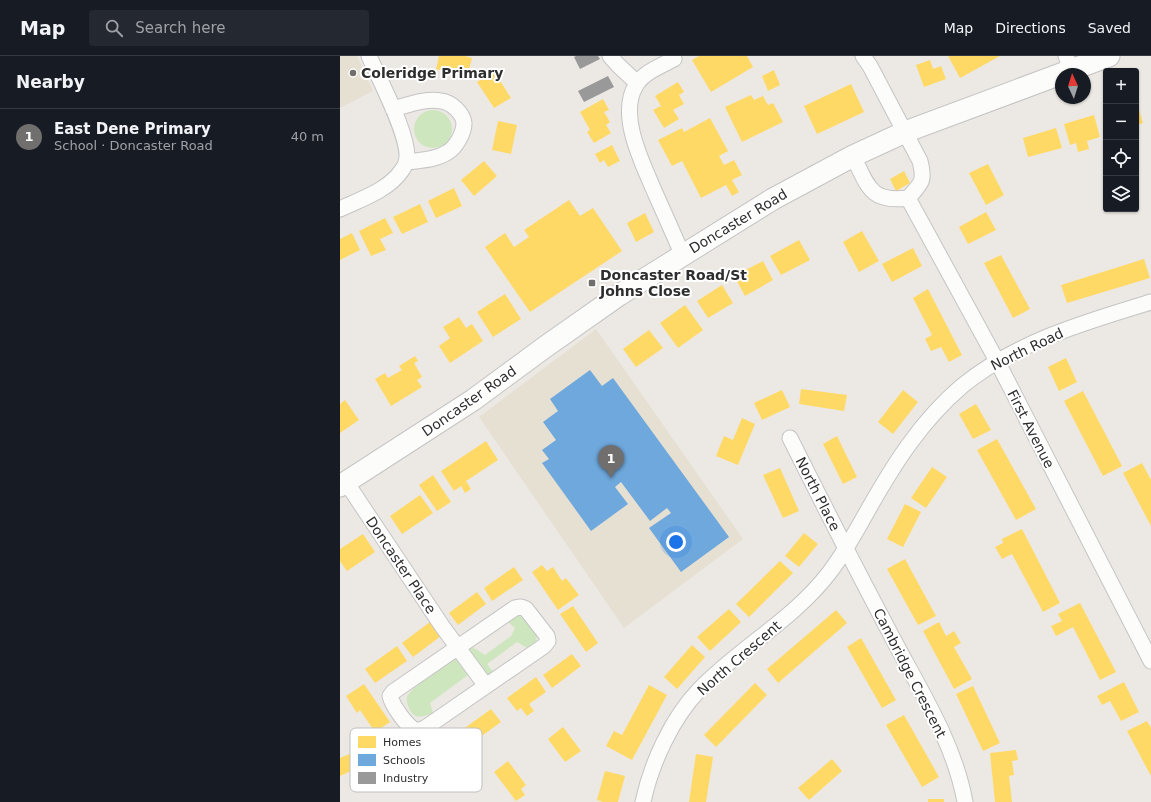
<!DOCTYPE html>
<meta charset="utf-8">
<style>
body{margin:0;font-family:"DejaVu Sans",sans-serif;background:#242831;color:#f1f3f6}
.controls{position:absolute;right:12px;top:12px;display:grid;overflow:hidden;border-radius:4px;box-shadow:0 1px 3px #0004}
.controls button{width:36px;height:36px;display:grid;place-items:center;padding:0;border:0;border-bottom:1px solid #363941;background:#171b24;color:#f1f3f6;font:20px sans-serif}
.compass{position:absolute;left:715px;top:12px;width:36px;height:36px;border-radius:50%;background:#171b24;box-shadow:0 1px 3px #0004;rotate:356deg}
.you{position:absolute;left:336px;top:486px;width:14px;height:14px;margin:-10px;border:3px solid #fff;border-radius:50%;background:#1a73e8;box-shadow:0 0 0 6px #1a73e833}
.badge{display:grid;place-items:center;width:26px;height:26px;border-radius:50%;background:#706f6e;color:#fff;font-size:13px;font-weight:700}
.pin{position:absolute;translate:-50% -33px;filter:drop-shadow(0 1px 2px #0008)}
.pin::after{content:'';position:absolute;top:21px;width:14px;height:12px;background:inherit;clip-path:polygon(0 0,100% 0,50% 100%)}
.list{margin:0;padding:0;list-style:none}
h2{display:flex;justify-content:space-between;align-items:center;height:52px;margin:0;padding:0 16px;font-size:17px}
h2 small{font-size:13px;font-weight:400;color:#9ea1a6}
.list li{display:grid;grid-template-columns:26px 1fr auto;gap:12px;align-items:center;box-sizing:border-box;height:56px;padding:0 16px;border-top:1px solid #363941}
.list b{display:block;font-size:15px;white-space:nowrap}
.list p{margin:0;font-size:13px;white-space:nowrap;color:#9ea1a6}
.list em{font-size:13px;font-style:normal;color:#9ea1a6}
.icon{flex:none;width:22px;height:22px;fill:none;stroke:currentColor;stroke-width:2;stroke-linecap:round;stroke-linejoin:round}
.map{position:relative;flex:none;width:811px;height:746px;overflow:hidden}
header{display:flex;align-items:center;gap:24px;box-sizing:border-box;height:56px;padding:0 20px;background:#171b24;border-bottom:1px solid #363941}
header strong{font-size:19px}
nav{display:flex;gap:22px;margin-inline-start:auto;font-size:14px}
.search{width:280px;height:36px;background:#242831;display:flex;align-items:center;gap:10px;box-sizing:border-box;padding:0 14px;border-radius:4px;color:#9ea1a6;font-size:15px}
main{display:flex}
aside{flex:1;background:#171b24}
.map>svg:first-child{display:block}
</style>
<header>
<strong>Map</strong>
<div class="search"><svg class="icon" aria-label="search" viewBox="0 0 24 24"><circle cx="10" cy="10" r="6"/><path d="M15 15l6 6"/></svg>Search here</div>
<nav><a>Map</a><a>Directions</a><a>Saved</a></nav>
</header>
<main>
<aside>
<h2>Nearby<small></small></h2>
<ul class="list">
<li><span class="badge">1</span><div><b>East Dene Primary</b><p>School · Doncaster Road</p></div><em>40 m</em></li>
</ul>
</aside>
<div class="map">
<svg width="811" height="746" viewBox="0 0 811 746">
<rect width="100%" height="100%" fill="#ece8e4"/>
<!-- education -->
<path fill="#e6e0d3" d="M0,0h17l16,35 -33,17z
M256,273l147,210 -119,89 -145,-211z"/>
<!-- green -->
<path fill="#cee6be" d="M74 73a19 19 0 1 1 38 0a19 19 0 1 1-38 0Z
M175,560c13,-1 16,9 22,19l-1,8 -7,6 -12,-7 -30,22 7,9 -4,2 -6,-2 -16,-21 3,-6 14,9 26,-19 4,-8 -8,-7z
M114,601l14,18 -38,28 3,10c-8,3 -16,7 -22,-1 -3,-4 -5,-11 -4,-15 4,-10 38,-32 47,-40z"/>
<!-- homes -->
<path fill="#ffd966" d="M99,0h26l7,2 -5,19 -31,-8z
M359,0h48l6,11 -42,25 -19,-32z
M608,0h52l-40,22z
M590,4l3,9 8,-3 5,13 -22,8 -8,-22z
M434,14l6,15 -12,6 -6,-15z
M154,15l17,27 -17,10 -17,-26z
M338,26l6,10 -5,3 5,9 -11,6 6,9 -15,9 -11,-18 8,-4 -6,-10z
M511,28l13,28 -47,22 -13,-28z
M411,39l3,5 9,-4 5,9 5,-2 10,19 -41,20 -17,-35z
M263,43l6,11 -5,2 6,10 -4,3 5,8 -17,10 -7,-11 3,-2 -10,-18z
M796,44l7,23 -7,2z
M754,59l6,22 -13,4 2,8 -11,3 -2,-9 -6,2 -6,-21z
M370,62l18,33 -9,5 5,9 10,-5 8,15 -10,5 7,12 -7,4 -6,-11 -25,13 -19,-37 -10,5 -14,-26 24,-12 2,4z
M158,65l19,4 -6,29 -19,-4z
M716,72l6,20 -34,9 -5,-19z
M272,89l8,16 -12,6 -4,-7 -4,3 -5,-9z
M144,105l13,15 -23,20 -13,-16z
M648,108l16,31 -18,10 -17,-32z
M564,115l6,12 -14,8 -6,-12z
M114,132l8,18 -26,12 -8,-17z
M229,144l11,16 13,-8 29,43 -92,61 -45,-65 20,-14 9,14 15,-10 -5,-7z
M80,148l8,18 -26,12 -9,-17z
M646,156l10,18 -28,14 -9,-17z
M305,157l9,19 -18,10 -9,-19z
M45,162l8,15 -13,6 6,11 -15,6 -12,-25z
M522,175l17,30 -20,11 -16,-30z
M12,177l8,17 -20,10v-21z
M459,184l11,20 -29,15 -11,-19z
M573,192l9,18 -30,16 -10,-18z
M661,199l29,54 -17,9 -29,-55z
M804,203l6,19 -83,25 -6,-18z
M423,205l10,19 -28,16 -11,-20z
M382,229l11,18 -25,15 -11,-17z
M588,233l34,66 -13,7 -8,-15 -10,4 -6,-12 7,-4 -19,-37z
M165,238l16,25 -28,18 -16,-25z
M345,249l18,25 -25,18 -18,-25z
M119,261l7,11 6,-4 11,17 -33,22 -11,-17 11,-8 -7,-11z
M309,274l14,18 -27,19 -13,-18z
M75,300l3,5 -4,2 8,14 -5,3 5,7 -31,19 -16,-27 10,-6 3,5 14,-8 -3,-4z
M726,302l11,24 -18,9 -11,-24z
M461,333l46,6 -3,16 -45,-7z
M442,334l8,17 -28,13 -8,-17z
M563,334l15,12 -25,32 -15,-12z
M743,335l39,75 -19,10 -39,-75z
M5,344l14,20 -19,13v-29z
M636,348l15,26 -18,9 -14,-25z
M402,362l13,6 -17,41 -22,-9 8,-20 9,4z
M497,380l20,41 -14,7 -20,-40z
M657,383l39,70 -20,11 -39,-70z
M146,385l12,19 -32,21 5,8 -6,4 -4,-7 -7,5 -13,-20z
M802,407l9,17v46l-28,-53z
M592,411l15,10 -21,31 -15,-10z
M440,412l19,43 -16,7 -20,-43z
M93,419l18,27 -14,9 -18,-26z
M80,439l13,18 -31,21 -12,-18z
M565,448l16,8 -18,35 -16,-8z
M682,473l38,74 -17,9 -31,-58 -10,5 -7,-12 8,-4 -1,-4z
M464,477l14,11 -19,23 -14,-11z
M23,478l12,18 -28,19 -7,-10v-12z
M565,503l31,57 -18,9 -31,-56z
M440,505l13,12 -44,44 -13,-13z
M202,509l5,6 6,-4 9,14 4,-3 13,17 -21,15 -26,-38z
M174,511l9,13 -31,21 -8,-13z
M137,536l9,12 -28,21 -9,-12z
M740,547l36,69 -16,8 -27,-53 -17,9 -5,-10 11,-5 -4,-7z
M233,550l25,37 -12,9 -26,-38z
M389,553l12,13 -31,29 -13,-14z
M496,554l11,13 -69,60 -11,-14z
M90,566l11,14 -28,21 -11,-14z
M599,566l7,14 8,-5 7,12 -7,4 18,32 -18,10 -31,-58z
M521,582l35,62 -14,8 -35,-61z
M352,589l13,12 -28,32 -13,-12z
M57,590l10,15 -32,22 -10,-14z
M232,598l9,12 -29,22 -9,-13z
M196,621l10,15 -17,12 5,7 -7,5 -6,-8 -4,3 -10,-13z
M784,626l15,30 -18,9 -11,-20 -8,4 -5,-9z
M415,627l12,12 -51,52 -12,-12z
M24,628l26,38 -15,10 -15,-22 -3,3 -11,-17z
M309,629l18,10 -35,65 -26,-14 8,-15 8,4z
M633,630l27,57 -17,8 -27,-57z
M151,653l10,13 -29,21 -10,-13z
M564,659l35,62 -17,10 -36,-62z
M807,665l4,7v48l-24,-45z
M223,671l18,24 -16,11 -17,-23z
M676,694l2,10 -6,1 2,14 -5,1 3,26h-17l-5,-49z
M12,697l6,15 -18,8v-18z
M356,698l17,3 -7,45h-17z
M492,703l10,12 -33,29 -11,-12z
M168,705l18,24 -5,4 4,6 -9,6 -22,-29z
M265,715l20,5 -7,26h-15l-6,-2z
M588,743h16v3h-16z"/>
<!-- schools -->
<path fill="#6fa8dc" d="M250,314l12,16 11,-8 116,159 -48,35 -32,-44 22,-15 -4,-5 -17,13 -29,-39 -6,5 13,17 -37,27 -49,-68 7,-4 -7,-9 14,-10 -13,-18 15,-11 -8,-12z"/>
<!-- industry -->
<path fill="#999" d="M236,0h22l2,3 -20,10 -6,-12z
M268,20l6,11 -30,15 -6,-11z"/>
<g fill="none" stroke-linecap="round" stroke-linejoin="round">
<!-- street casing -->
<g stroke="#c5c4c5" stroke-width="17">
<path id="street" d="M270,0l8,9 19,18
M726,0l5,14
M334,3c-13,7 -30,13 -38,26 -19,31 8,81 20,110 9,20 18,40 26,59
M53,53c15,-4 33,-11 48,-8 10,1 22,12 23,22 0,10 -8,24 -16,29 -12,8 -27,8 -41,10
M513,100c15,30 17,47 55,42 14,-15 17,-17 12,-37l-50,-95 -7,-10
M568,142l89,163 154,300
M0,153c21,-10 49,-19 62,-39 1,-2 4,-5 4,-8 7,-20 -28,-85 -37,-106
M450,382c33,66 66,131 100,195 28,54 64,108 75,169
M6,426l96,144 44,60
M181,551l5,2 21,27 1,5 -4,5 -119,82 -9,3c-10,-6 -23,-24 -26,-35l3,-4 122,-84z
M303,746c8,-38 29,-84 56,-112 40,-42 94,-70 130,-117 15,-19 27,-42 39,-63 26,-46 53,-89 94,-124 54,-44 123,-64 189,-84"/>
</g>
<!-- secondary casing -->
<g stroke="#c5c4c5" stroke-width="23">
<path id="secondary" d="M0,430l133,-86 72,-53 74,-52 154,-96 80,-43 52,-24 204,-76"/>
</g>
<!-- street -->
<use href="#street" stroke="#fcfcfb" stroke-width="15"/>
<!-- secondary -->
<use href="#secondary" stroke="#fcfcfb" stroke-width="21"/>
</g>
<!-- markers -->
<g fill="#706f6e" stroke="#fff" stroke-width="1.5">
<circle cx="13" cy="17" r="4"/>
<rect x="248" y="223" width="8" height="8" rx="2"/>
</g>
<g text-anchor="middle" stroke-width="4" stroke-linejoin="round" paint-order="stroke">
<!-- poi labels -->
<g font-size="14" font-weight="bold" fill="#2e2e2e" stroke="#fff" text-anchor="start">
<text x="21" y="22">Coleridge Primary</text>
<text x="260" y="224">Doncaster Road/St<tspan x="260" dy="16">Johns Close</tspan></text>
</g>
<!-- street labels -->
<g font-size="14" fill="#2e2e2e" stroke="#fff">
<text transform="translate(398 165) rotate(-31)" y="5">Doncaster Road</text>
<text transform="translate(687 293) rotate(-26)" y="5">North Road</text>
<text transform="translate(129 345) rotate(-35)" y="5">Doncaster Road</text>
<text transform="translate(691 373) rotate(63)" y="5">First Avenue</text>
<text transform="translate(478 438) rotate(63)" y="5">North Place</text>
<text transform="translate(61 509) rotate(56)" y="5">Doncaster Place</text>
<text transform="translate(399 602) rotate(-41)" y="5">North Crescent</text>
<text transform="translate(570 617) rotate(63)" y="5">Cambridge Crescent</text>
</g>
</g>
<!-- legend -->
<rect x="10" y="672" width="132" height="64" rx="6" fill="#fff" stroke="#c0c0c0" stroke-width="1"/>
<rect x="18" y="680" width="18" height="12" fill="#ffd966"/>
<rect x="18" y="698" width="18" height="12" fill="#6fa8dc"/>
<rect x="18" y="716" width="18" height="12" fill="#999"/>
<g font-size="11" fill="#2e2e2e">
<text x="43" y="690">Homes</text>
<text x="43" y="708">Schools</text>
<text x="43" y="726">Industry</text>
</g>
</svg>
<div class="controls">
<button>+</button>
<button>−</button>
<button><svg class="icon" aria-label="locate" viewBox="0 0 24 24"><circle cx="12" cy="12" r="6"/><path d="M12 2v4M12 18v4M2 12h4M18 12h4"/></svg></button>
<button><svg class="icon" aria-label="layers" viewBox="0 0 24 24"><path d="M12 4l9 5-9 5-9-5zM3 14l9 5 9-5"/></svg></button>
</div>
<svg class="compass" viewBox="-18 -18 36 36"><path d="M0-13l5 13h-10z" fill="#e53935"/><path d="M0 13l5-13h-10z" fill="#9ea1a6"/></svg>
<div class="you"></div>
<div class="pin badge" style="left:271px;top:422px">1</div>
</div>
</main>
